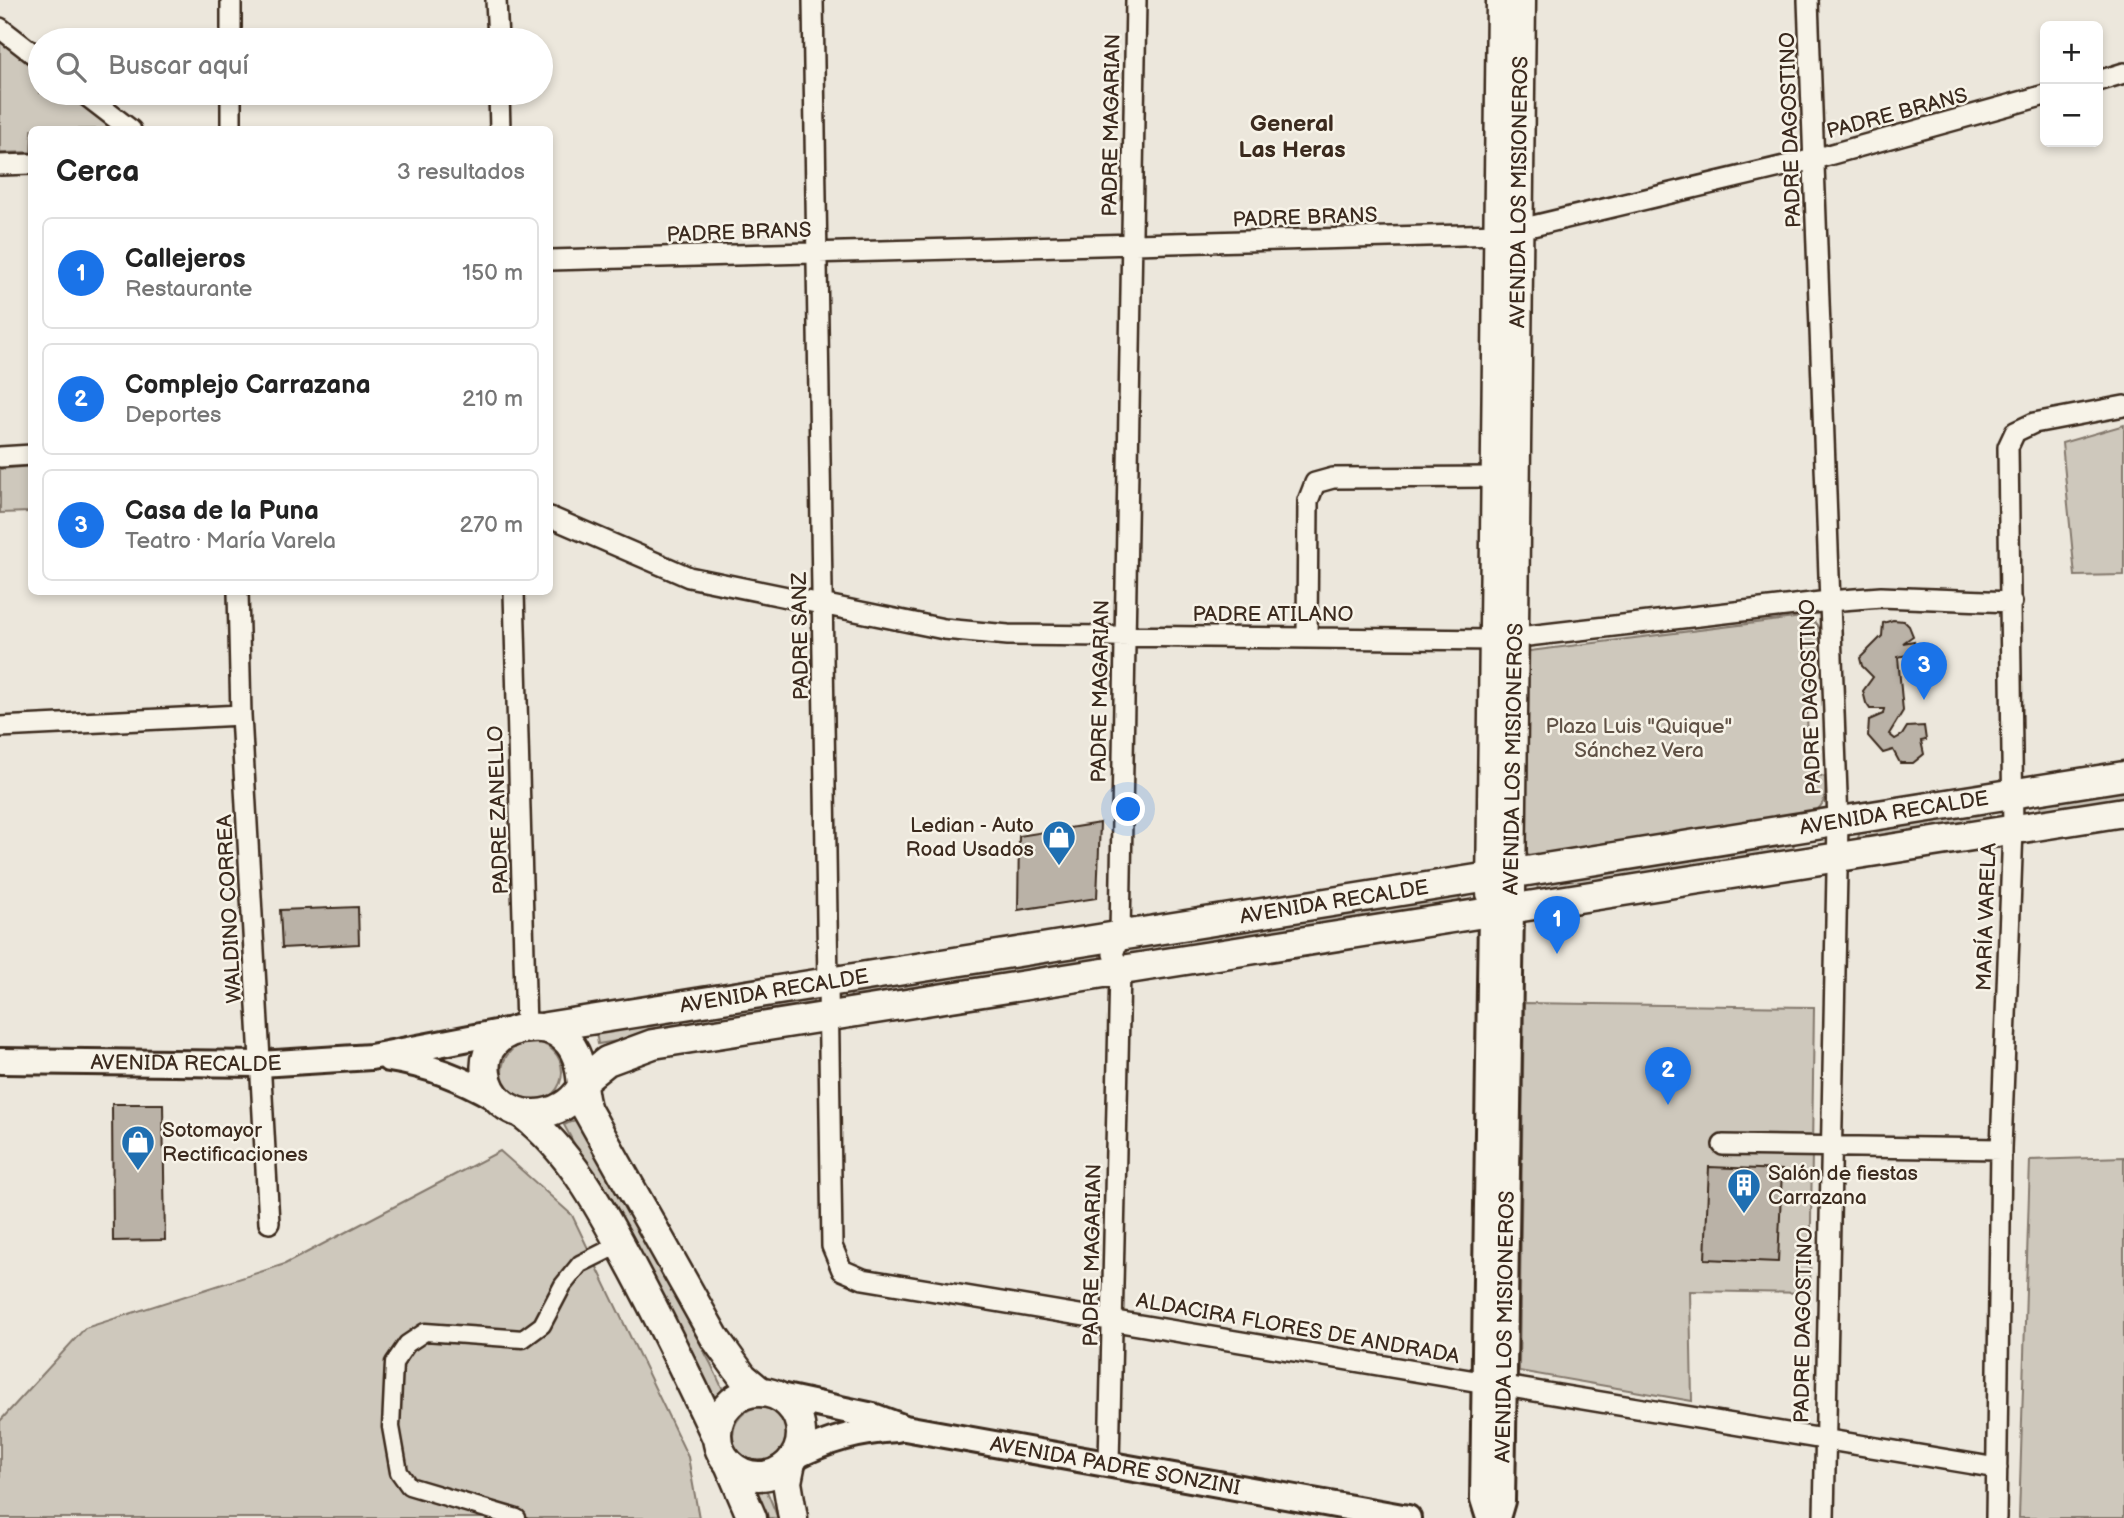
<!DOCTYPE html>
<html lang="es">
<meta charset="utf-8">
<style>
body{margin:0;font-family:"Balsamiq Sans",sans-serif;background:#f6f6f6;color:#222}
.controls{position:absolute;right:21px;top:21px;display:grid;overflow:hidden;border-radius:10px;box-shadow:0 4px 10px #0003}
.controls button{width:63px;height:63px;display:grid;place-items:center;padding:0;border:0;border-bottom:2px solid #e0e0e0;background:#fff;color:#222;font:35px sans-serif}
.you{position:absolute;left:1129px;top:810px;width:24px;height:24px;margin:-18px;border:5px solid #fff;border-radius:50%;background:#1a73e8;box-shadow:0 0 0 10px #1a73e833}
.badge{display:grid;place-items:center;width:46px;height:46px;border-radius:50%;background:#1a73e8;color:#fff;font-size:23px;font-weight:700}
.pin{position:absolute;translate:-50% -58px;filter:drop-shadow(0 2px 4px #0008)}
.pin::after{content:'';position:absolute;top:37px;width:24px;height:21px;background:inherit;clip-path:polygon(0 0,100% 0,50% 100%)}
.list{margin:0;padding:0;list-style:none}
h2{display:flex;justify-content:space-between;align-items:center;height:91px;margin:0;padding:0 28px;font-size:30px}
h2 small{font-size:23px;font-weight:400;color:#767676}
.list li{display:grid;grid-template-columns:46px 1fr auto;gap:21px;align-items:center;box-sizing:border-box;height:112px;margin:0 14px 14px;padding:0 14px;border:2px solid #e0e0e0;border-radius:10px}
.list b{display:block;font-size:26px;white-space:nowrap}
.list p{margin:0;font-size:23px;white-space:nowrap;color:#767676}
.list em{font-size:23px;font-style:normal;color:#767676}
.icon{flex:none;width:38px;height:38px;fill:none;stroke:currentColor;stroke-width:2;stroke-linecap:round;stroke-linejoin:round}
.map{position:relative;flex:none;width:2124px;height:1518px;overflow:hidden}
.search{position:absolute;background:#fff;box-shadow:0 4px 10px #0003;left:28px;top:28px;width:525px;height:77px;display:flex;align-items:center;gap:18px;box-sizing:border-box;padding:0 24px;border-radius:38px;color:#767676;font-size:26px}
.panel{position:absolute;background:#fff;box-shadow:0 4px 10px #0003;left:28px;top:126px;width:525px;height:469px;border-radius:10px}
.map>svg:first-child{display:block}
</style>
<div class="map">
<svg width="2124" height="1518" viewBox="0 0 2124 1518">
<rect width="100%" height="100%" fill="#ece7dc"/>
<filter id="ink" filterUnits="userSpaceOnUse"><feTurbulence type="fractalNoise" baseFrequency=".0143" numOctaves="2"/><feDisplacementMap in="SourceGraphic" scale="14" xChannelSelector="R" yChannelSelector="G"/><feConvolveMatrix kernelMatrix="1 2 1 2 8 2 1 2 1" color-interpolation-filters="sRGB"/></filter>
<g filter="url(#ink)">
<!-- green -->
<path fill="#cec8bc" stroke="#84796d" stroke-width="2" d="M0,41l40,31v21h27l47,36 -82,1 -1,22 -31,1z
M2124,425v150l-49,1 -13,-133z
M31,466v46l-31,1v-44z
M1803,617l10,3 7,9 1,29 -16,-5 4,119 16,5c0,16 3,26 -12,36l-272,44 -12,-2 -8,-10 2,-185 7,-9z
M2124,788v13l-82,13 -3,-13z
M1991,810l-2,12 -132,20 3,-11z
M1794,841l-1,13 -255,39 -1,-13z
M1459,891l1,14 -338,51 4,-9z
M1100,951v12l-248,40 -2,-12z
M814,998l-3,12 -213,34 -2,-12z
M1524,1003l290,4 -4,286 -120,-2 2,110 -173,-30z
M502 1072a30 30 0 1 1 60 0a30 30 0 1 1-60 0Z
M579,1118l132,246 14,30 -12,5 -149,-274z
M500,1151l72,64 116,242 11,61h-699v-97l85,-93 200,-64z
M2124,1157v361h-105l11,-358z
M733 1436a29 29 0 1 1 58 0a29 29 0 1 1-58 0Z
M764,1484l14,34h-12l-12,-32z"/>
<!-- building -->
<path fill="#bab2a7" stroke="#3b2a1e" stroke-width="2" d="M1893,620l11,1 5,5 4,10 -10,7 11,-2 2,12 -18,4 5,54 -14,23 6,5 7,-4 5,-8 17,-1 2,14 -5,1 3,13 -11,9h-13l-7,-13 -10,3 -15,-17 1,-16 14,-6 1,-5h-14l-4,-6 -3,-12 10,-14 -11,-11 -2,-8 22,-22 1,-13z
M1100,823l-3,75 -79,12 1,-74z
M358,907l1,37 -77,4 -2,-38z
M112,1104h51l2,136 -52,1z
M1709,1167l73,3 -4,92 -73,-3z"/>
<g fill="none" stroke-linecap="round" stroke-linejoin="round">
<!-- pedestrian casing -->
<g stroke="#3b2a1e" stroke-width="21">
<path id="pedestrian" d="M517,1518l-108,-32 -10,-14 -8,-45 3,-64 13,-19 18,-12 98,7 19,-14 21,-40 17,-21 40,-20"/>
</g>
<!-- minor casing -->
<g stroke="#3b2a1e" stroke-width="24">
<path id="minor" d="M231,0v40
M496,0l2,40
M813,0l19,1246 10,24 21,9 1134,189
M1808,0l30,822 -14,696
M0,28l40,31
M2098,81l26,-8
M83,93l48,37
M231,93v37
M499,93l1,37
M0,165l32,-1
M550,260l949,-26 315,-75 231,-64
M0,457l32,-2
M550,517l139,60 255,52 64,6 486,5 335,-39 52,-4 131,5
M238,592l3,123 28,508
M514,592l12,436
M1307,637l1,-136 7,-18 18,-5 163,-1
M0,727l241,-12
M1723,1145l278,4
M1109,1464l11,-494 -7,-16 7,-19 16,-935
M1996,1518l5,-369 12,-320 -5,-382 7,-15 19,-9 90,-17"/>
</g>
<!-- tertiary casing -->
<g stroke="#3b2a1e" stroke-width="30">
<g id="tertiary">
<path d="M389,1059c40,6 72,19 107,39"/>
<path id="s1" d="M0,1061l260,3 111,-7 135,-26"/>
<path id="s2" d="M775,1395l98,21 32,12 503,90"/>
<path d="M794,1457c34,-17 65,-26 103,-28"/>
<path d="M1489,1518l-6,-19 8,-587"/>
<path id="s3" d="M1497,1518l5,-17 9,-592"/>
</g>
</g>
<!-- secondary casing -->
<g stroke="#3b2a1e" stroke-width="33">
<g id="secondary">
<path id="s4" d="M1511,892l10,-892"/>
<path d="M1491,893l10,-893"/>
<path id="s5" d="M546,1027l1578,-251"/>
<path d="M582,1081l25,-20 46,-17 1471,-232"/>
<path d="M581,1088c-10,16 -26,25 -45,26 -57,3 -75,-83 -5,-86 16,-1 27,2 38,15 16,20 10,45 18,67l128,228 28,39 18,15"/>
<path d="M521,1113c52,40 82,100 112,156 30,56 57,112 84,169"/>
<circle cx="759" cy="1434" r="42"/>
<path d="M791,1462l-4,20 6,36"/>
<path d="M729,1464l23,54"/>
</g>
</g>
<!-- pedestrian -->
<use href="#pedestrian" stroke="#f7f3e8" stroke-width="16"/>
<!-- minor -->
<use href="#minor" stroke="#f7f3e8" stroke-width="19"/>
<!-- tertiary -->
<use href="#tertiary" stroke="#f7f3e8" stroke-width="24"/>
<!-- secondary -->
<use href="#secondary" stroke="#f7f3e8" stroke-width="28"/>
</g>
</g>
<!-- icons -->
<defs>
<g id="shop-pin" transform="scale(1.75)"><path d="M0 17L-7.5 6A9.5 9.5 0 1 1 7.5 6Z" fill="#1f6fb2" stroke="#f7f3e8"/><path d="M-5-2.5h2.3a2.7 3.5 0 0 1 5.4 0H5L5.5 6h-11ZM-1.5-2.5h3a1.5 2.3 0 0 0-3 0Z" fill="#fff"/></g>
<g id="building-pin" transform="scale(1.75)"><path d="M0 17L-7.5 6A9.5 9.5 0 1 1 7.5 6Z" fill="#1f6fb2" stroke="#f7f3e8"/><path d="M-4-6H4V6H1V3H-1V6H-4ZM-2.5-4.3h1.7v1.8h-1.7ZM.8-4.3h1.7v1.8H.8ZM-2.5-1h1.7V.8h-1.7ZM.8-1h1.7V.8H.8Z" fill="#fff"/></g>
</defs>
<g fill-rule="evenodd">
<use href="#shop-pin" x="1059" y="837"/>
<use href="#shop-pin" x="138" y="1142"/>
<use href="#building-pin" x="1744" y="1185"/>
</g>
<g text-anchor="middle" stroke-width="5" stroke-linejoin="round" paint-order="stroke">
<!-- street labels -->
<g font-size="21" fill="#3b2a1e" stroke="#f7f3e8">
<text transform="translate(1897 113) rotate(-15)" y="7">PADRE BRANS</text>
<text transform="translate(1111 125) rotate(-89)" y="7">PADRE MAGARIAN</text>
<text transform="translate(1790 130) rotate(-92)" y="7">PADRE DAGOSTINO</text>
<text dy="7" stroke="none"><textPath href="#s4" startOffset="700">AVENIDA LOS MISIONEROS</textPath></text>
<text transform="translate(1305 217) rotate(-2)" y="7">PADRE BRANS</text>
<text transform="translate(739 232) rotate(-2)" y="7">PADRE BRANS</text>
<text x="1273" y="621">PADRE ATILANO</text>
<text transform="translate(800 636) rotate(-91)" y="7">PADRE SANZ</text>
<text transform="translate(1100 691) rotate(-89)" y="7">PADRE MAGARIAN</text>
<text transform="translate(1810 697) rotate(-92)" y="7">PADRE DAGOSTINO</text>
<text transform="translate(1513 759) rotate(-89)" y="7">AVENIDA LOS MISIONEROS</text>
<text transform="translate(498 810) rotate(-92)" y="7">PADRE ZANELLO</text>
<text dy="7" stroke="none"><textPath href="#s5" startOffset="1365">AVENIDA RECALDE</textPath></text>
<text dy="7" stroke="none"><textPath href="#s5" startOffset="798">AVENIDA RECALDE</textPath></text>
<text transform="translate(229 909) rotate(-93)" y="7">WALDINO CORREA</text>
<text transform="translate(1986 917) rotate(-88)" y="7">MARÍA VARELA</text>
<text dy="7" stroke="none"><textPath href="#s5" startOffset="231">AVENIDA RECALDE</textPath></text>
<text dy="7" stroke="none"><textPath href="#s1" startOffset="186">AVENIDA RECALDE</textPath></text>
<text transform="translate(1092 1255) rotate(-89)" y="7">PADRE MAGARIAN</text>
<text transform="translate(1803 1325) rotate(-89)" y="7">PADRE DAGOSTINO</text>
<text dy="7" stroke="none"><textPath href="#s3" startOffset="192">AVENIDA LOS MISIONEROS</textPath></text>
<text transform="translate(1298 1328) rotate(10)" y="7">ALDACIRA FLORES DE ANDRADA</text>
<text dy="7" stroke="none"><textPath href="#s2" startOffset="348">AVENIDA PADRE SONZINI</textPath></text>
</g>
<!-- park labels -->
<g font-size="21" fill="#605246" stroke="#f7f3e8">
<text x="1639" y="733">Plaza Luis "Quique"<tspan x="1639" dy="24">Sánchez Vera</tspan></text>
</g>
<!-- poi labels -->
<g font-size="21" fill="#3b2a1e" stroke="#f7f3e8" text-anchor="start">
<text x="1034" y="832" text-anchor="end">Ledian - Auto<tspan x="1034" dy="24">Road Usados</tspan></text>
<text x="162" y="1137">Sotomayor<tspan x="162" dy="24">Rectificaciones</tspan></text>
<text x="1768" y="1180">Salón de fiestas<tspan x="1768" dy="24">Carrazana</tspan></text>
</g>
<!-- neighbourhood labels -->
<g font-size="23" font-weight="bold" fill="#3b2a1e" stroke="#f7f3e8">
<text x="1292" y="131">General<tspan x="1292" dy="26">Las Heras</tspan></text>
</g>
</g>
</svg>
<div class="controls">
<button>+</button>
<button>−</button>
</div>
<div class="you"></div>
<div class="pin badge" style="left:1557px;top:954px">1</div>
<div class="pin badge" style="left:1668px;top:1105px">2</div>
<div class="pin badge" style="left:1924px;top:700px">3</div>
<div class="search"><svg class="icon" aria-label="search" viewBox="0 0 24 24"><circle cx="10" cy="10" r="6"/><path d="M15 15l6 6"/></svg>Buscar aquí</div>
<section class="panel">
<h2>Cerca<small>3 resultados</small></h2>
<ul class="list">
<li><span class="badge">1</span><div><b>Callejeros</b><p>Restaurante</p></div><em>150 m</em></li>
<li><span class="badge">2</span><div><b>Complejo Carrazana</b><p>Deportes</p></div><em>210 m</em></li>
<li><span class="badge">3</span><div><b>Casa de la Puna</b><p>Teatro · María Varela</p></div><em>270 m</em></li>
</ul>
</section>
</div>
